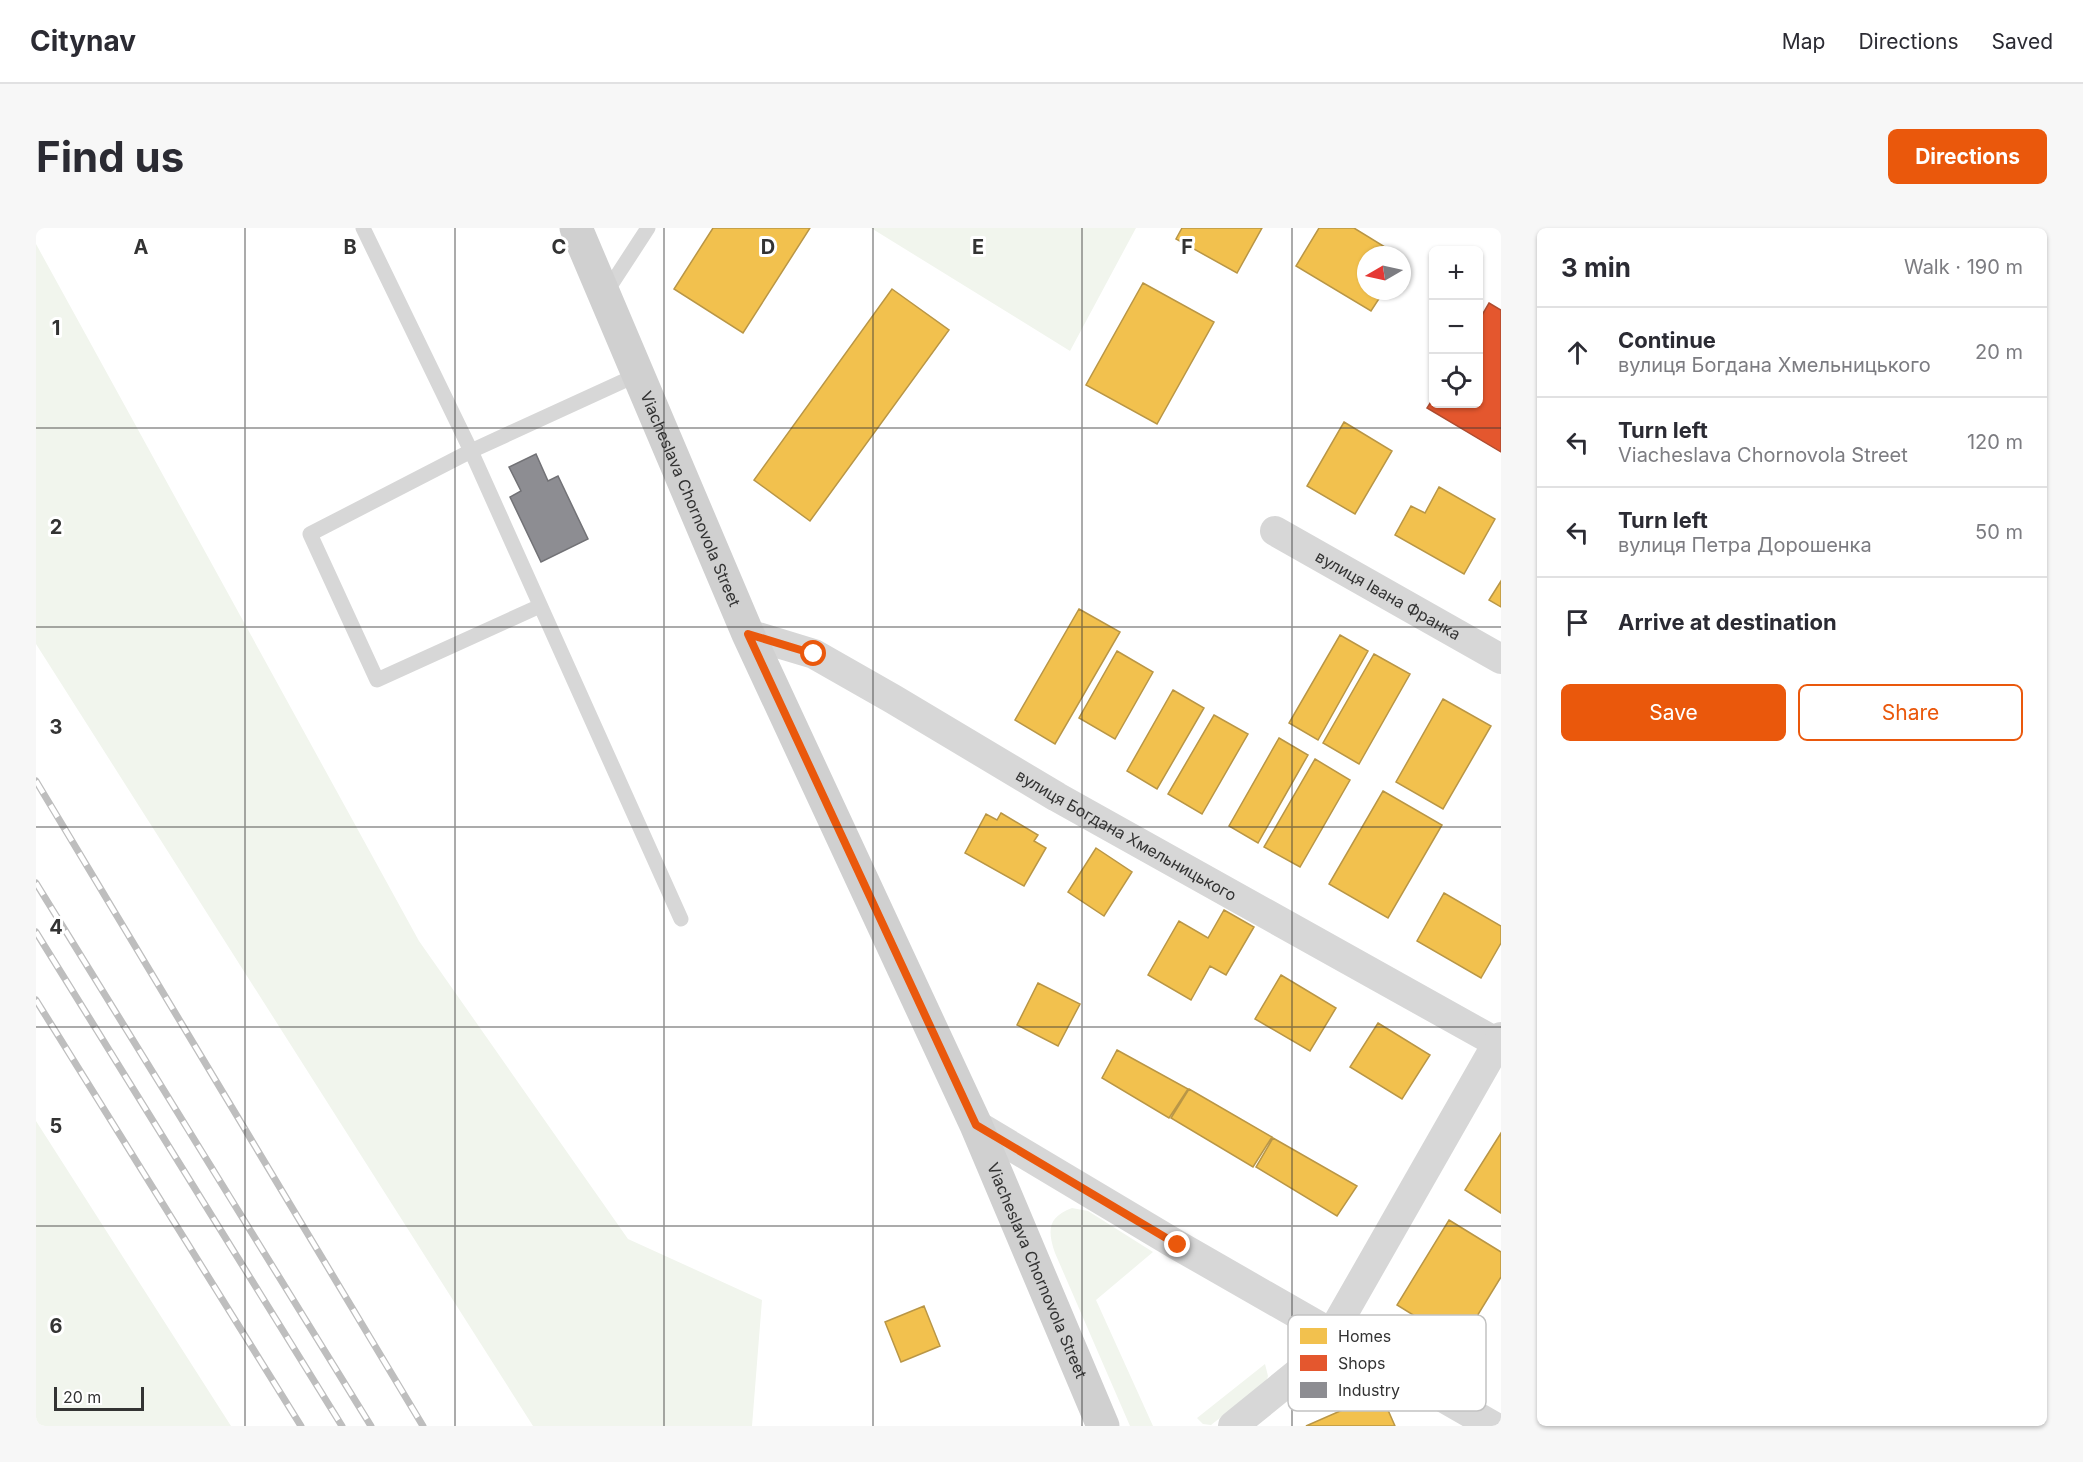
<!DOCTYPE html>
<meta charset="utf-8">
<style>
body{margin:0;font-family:Inter,sans-serif;background:#f7f7f7;color:#2b2b33}
.controls{position:absolute;right:18px;top:18px;display:grid;overflow:hidden;border-radius:9px;box-shadow:0 2px 4px #0004}
.controls button{width:54px;height:54px;display:grid;place-items:center;padding:0;border:0;border-bottom:2px solid #e1e1e2;background:#fff;color:#2b2b33;font:30px sans-serif}
.compass{position:absolute;left:1321px;top:18px;width:54px;height:54px;border-radius:50%;background:#fff;box-shadow:0 2px 4px #0004;rotate:261deg}
.scale{position:absolute;left:18px;bottom:15px;width:90px;box-sizing:border-box;padding-left:6px;border:3px solid #333;border-top:0;font-size:16px;line-height:21px;white-space:nowrap;color:#333;-webkit-text-stroke:4px #fff;paint-order:stroke}
.stop{position:absolute;width:18px;height:18px;margin:-14px;border:4px solid #ea580c;border-radius:50%;background:#fff}
.stop.end{background:#ea580c;border-color:#fff;box-shadow:0 2px 6px #0008}
.list{margin:0;padding:0;list-style:none}
h2{display:flex;justify-content:space-between;align-items:center;height:78px;margin:0;padding:0 24px;font-size:26px}
h2 small{font-size:20px;font-weight:400;color:#7c7c81}
.list li{display:grid;grid-template-columns:39px 1fr auto;gap:18px;align-items:center;box-sizing:border-box;height:90px;padding:0 24px;border-top:2px solid #e1e1e2}
.list b{display:block;font-size:22px;white-space:nowrap}
.list p{margin:0;font-size:20px;white-space:nowrap;color:#7c7c81}
.list em{font-size:20px;font-style:normal;color:#7c7c81}
.actions{display:flex;gap:12px;padding:18px 24px}
.actions a{flex:1;padding:14px 0;border:2px solid #ea580c;border-radius:9px;text-align:center;font-size:21px;color:#ea580c}
.actions .main{background:#ea580c;color:#fff}
.icon{flex:none;width:33px;height:33px;fill:none;stroke:currentColor;stroke-width:2;stroke-linecap:round;stroke-linejoin:round}
.map{position:relative;flex:none;width:1465px;height:1198px;overflow:hidden;border-radius:9px}
header{display:flex;align-items:center;gap:36px;box-sizing:border-box;height:84px;padding:0 30px;background:#fff;border-bottom:2px solid #e1e1e2}
header strong{font-size:28px}
nav{display:flex;gap:33px;margin-inline-start:auto;font-size:21px}
.intro{display:flex;align-items:center;justify-content:space-between;box-sizing:border-box;height:144px;padding:0 36px}
h1{margin:0;font-size:42px}
.button{padding:15px 27px;border-radius:9px;background:#ea580c;color:#fff;font-size:21px;font-weight:700}
main{display:flex;gap:36px;padding:0 36px}
aside{flex:1;background:#fff;border-radius:9px;box-shadow:0 2px 4px #0004}
.map>svg:first-child{display:block}
</style>
<header>
<strong>Citynav</strong>
<nav><a>Map</a><a>Directions</a><a>Saved</a></nav>
</header>
<div class="intro"><h1>Find us</h1><a class="button">Directions</a></div>
<main>
<div class="map">
<svg width="1465" height="1198" viewBox="0 0 1465 1198">
<rect width="100%" height="100%" fill="#fff"/>
<!-- green -->
<path fill="#f1f5ed" d="M835,0h265l-66,123z
M0,16l383,697 209,298 134,61 -10,126h-219l-497,-782z
M0,893l195,305h-195z
M1036,980l16,3 65,41 -57,48 57,126h-23l-75,-173c-8,-23 -7,-36 17,-45z
M1229,1136l3,12 -2,6 -55,43 -8,-1 -6,-6z"/>
<!-- homes -->
<path fill="#f2c14e" stroke="#b99646" stroke-width="1.5" d="M677,0h97l-67,105 -69,-44z
M1146,0h80l-25,45 -61,-34z
M1283,0h35l44,27h-32v36h18l-13,20 -75,-45z
M1107,55l71,39 -57,102 -71,-39z
M856,61l57,41 -139,191 -56,-41z
M1308,194l48,29 -37,63 -48,-28z
M1403,259l56,32 -31,55 -69,-39 16,-29 14,7z
M1465,353v26l-12,-7z
M1043,381l41,23 -65,112 -40,-24z
M1304,407l28,16 -50,89 -29,-17z
M1081,423l36,21 -38,67 -36,-21z
M1338,426l36,20 -51,90 -36,-21z
M1137,462l31,18 -47,81 -30,-18z
M1407,471l48,27 -48,83 -47,-27z
M1178,487l34,19 -46,80 -34,-20z
M1243,510l29,17 -50,88 -29,-17z
M1279,531l35,21 -50,87 -36,-20z
M1347,563l59,34 -54,93 -59,-34z
M965,585l37,22 -4,6 12,7 -22,38 -59,-33 21,-39 11,6z
M1060,620l36,24 -28,44 -36,-24z
M1408,665l57,33v17l-20,35 -64,-37z
M1188,682l30,17 -28,48 -16,-9 -19,34 -43,-25 31,-54 29,17z
M1245,747l55,33 -26,43 -55,-32z
M1002,755l42,21 -22,42 -41,-21z
M1342,795l52,32 -28,44 -52,-32z
M1081,822l71,39 -19,29 -67,-40z
M1153,861l83,48 -19,30 -82,-49z
M1465,905v80l-36,-23z
M1237,910l84,48 -20,30 -81,-49z
M1413,992l52,32v25l-41,67 -63,-39z
M888,1078l16,40 -39,16 -16,-40z
M1336,1169h6l6,4 11,25h-89z"/>
<!-- shops -->
<path fill="#e4572e" stroke="#af4c30" stroke-width="1.5" d="M1453,75l12,7v142l-74,-44 7,-11v7h44v-82z"/>
<!-- industry -->
<path fill="#8d8d92" stroke="#727276" stroke-width="1.5" d="M500,226l12,27 10,-5 30,63 -47,23 -31,-65 11,-6 -12,-24z"/>
<g fill="none" stroke-linecap="round" stroke-linejoin="round">
<!-- lane -->
<path stroke="#d7d7d7" stroke-width="15" d="M327,0l108,223 210,468
M569,66l43,-66
M504,378l-163,74 -67,-146 161,-83 168,-77"/>
<!-- street -->
<g stroke="#d7d7d7" stroke-width="30">
<path id="s1" d="M1239,303l226,128"/>
<path id="s2" d="M712,406l66,20 79,45 164,98 444,248"/>
<path d="M940,897l201,120 316,181"/>
<path d="M1197,1198l80,-65 19,-28 169,-296"/>
</g>
<!-- secondary -->
<path stroke="#d0d0d0" stroke-width="33" id="s3" d="M540,0l172,406 228,491 127,301"/>
<!-- rail casing -->
<g stroke="#bebebe" stroke-width="7">
<path id="rail" d="M0,553l387,645
M0,655l335,543
M0,704l306,494
M0,772l265,426"/>
</g>
<!-- rail -->
<use href="#rail" stroke="#fff" stroke-width="4.5" stroke-dasharray="14" stroke-linecap="butt"/>
</g>
<g fill="none" stroke-linecap="round" stroke-linejoin="round">
<!-- route -->
<path stroke="#ea580c" stroke-width="8" d="M778,426l-66,-20 228,491 202,120"/>
</g>
<!-- grid -->
<path fill="none" stroke="#333" stroke-width="1.5" stroke-opacity="0.55" d="M209,0v1198M419,0v1198M628,0v1198M837,0v1198M1046,0v1198M1256,0v1198M0,200h1465M0,399h1465M0,599h1465M0,799h1465M0,998h1465"/>
<g text-anchor="middle" stroke-width="6" stroke-linejoin="round" paint-order="stroke">
<!-- street labels -->
<g font-size="16" fill="#333" stroke="#fff">
<text dy="6" stroke="none"><textPath href="#s3" startOffset="294">Viacheslava Chornovola Street</textPath></text>
<text dy="6" stroke="none"><textPath href="#s1" startOffset="130">вулиця Івана Франка</textPath></text>
<text dy="6" stroke="none"><textPath href="#s2" startOffset="430">вулиця Богдана Хмельницького</textPath></text>
<text dy="6" stroke="none"><textPath href="#s3" startOffset="1140">Viacheslava Chornovola Street</textPath></text>
</g>
</g>
<!-- legend -->
<rect x="1252" y="1087" width="198" height="96" rx="9" fill="#fff" stroke="#c2c2c2" stroke-width="1.5"/>
<rect x="1264" y="1100" width="27" height="16" fill="#f2c14e"/>
<rect x="1264" y="1127" width="27" height="16" fill="#e4572e"/>
<rect x="1264" y="1154" width="27" height="16" fill="#8d8d92"/>
<g font-size="16" fill="#333">
<text x="1302" y="1114">Homes</text>
<text x="1302" y="1141">Shops</text>
<text x="1302" y="1168">Industry</text>
</g>
<g font-size="20" text-anchor="middle" font-weight="bold" fill="#333" stroke="#fff" stroke-width="6" stroke-linejoin="round" paint-order="stroke">
<text x="105" y="26">A</text>
<text x="314" y="26">B</text>
<text x="523" y="26">C</text>
<text x="732" y="26">D</text>
<text x="942" y="26">E</text>
<text x="1151" y="26">F</text>
<text x="20" y="107">1</text>
<text x="20" y="306">2</text>
<text x="20" y="506">3</text>
<text x="20" y="706">4</text>
<text x="20" y="905">5</text>
<text x="20" y="1105">6</text>
</g>
</svg>
<div class="controls">
<button>+</button>
<button>−</button>
<button><svg class="icon" aria-label="locate" viewBox="0 0 24 24"><circle cx="12" cy="12" r="6"/><path d="M12 2v4M12 18v4M2 12h4M18 12h4"/></svg></button>
</div>
<svg class="compass" viewBox="-18 -18 36 36"><path d="M0-13l5 13h-10z" fill="#e53935"/><path d="M0 13l5-13h-10z" fill="#7c7c81"/></svg>
<div class="scale">20 m</div>
<div class="stop" style="left:778px;top:426px"></div>
<div class="stop end" style="left:1142px;top:1017px"></div>
</div>
<aside>
<h2>3 min<small>Walk · 190 m</small></h2>
<ul class="list">
<li><svg class="icon" aria-label="ahead" viewBox="0 0 24 24"><path d="M12 20V5M6 11l6-6 6 6"/></svg><div><b>Continue</b><p>вулиця Богдана Хмельницького</p></div><em>20 m</em></li>
<li><svg class="icon" aria-label="left" viewBox="0 0 24 24"><path d="M17 20v-9H6M10 6l-5 5 5 5"/></svg><div><b>Turn left</b><p>Viacheslava Chornovola Street</p></div><em>120 m</em></li>
<li><svg class="icon" aria-label="left" viewBox="0 0 24 24"><path d="M17 20v-9H6M10 6l-5 5 5 5"/></svg><div><b>Turn left</b><p>вулиця Петра Дорошенка</p></div><em>50 m</em></li>
<li><svg class="icon" aria-label="arrive" viewBox="0 0 24 24"><path d="M6 21V4h12l-3 4 3 4H6"/></svg><div><b>Arrive at destination</b></div></li>
</ul>
<div class="actions"><a class="main">Save</a><a>Share</a></div>
</aside>
</main>
